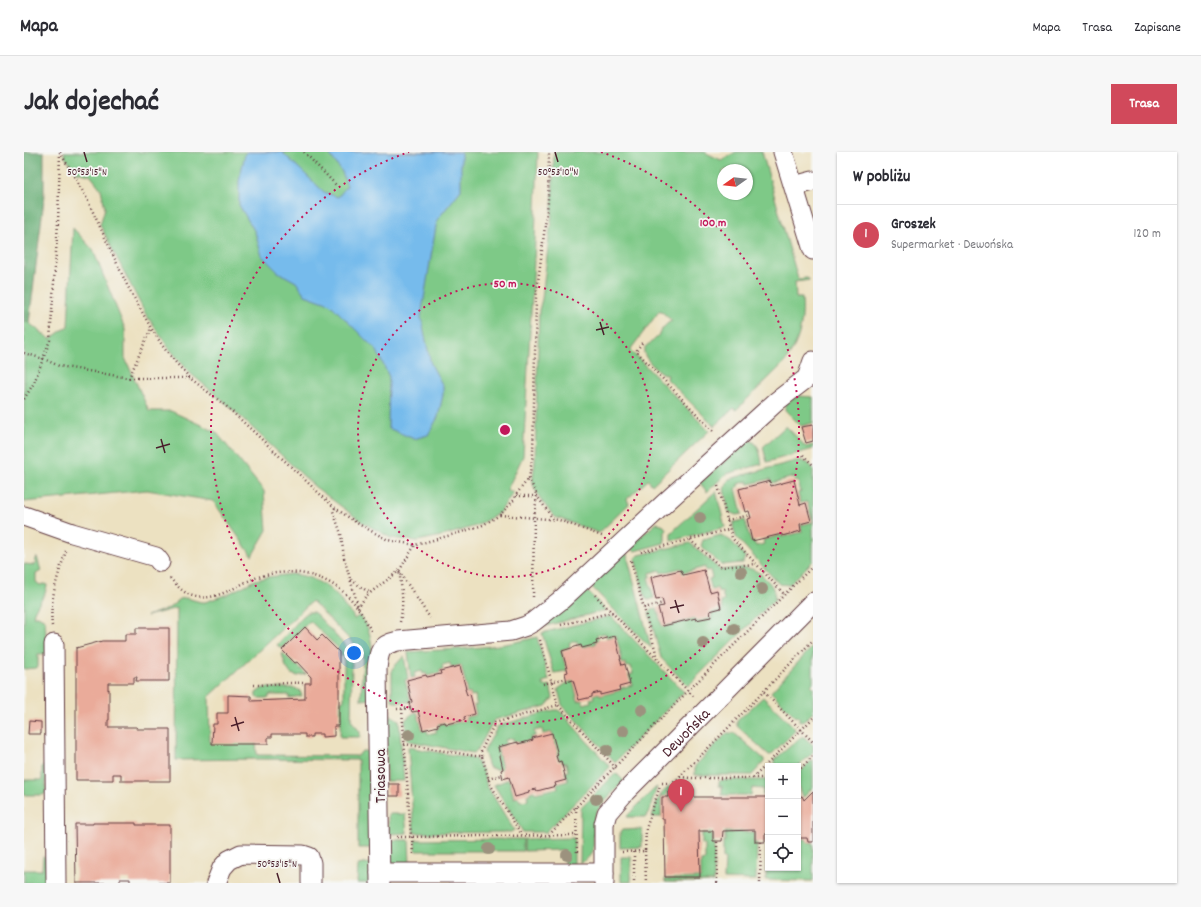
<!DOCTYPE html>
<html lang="pl">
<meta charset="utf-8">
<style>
body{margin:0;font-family:Dekko,sans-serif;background:#f7f7f7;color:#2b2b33}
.controls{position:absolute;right:12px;bottom:12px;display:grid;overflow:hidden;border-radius:0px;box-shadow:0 1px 3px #0004}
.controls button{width:36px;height:36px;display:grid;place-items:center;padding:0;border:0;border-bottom:1px solid #e1e1e2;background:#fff;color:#2b2b33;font:20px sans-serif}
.compass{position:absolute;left:693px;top:12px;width:36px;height:36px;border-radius:50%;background:#fff;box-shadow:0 1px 3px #0004;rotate:255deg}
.you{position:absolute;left:330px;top:501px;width:14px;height:14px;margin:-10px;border:3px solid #fff;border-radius:50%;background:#1a73e8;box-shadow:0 0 0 6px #1a73e833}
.badge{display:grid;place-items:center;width:26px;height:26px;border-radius:50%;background:#d1495b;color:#fff;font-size:13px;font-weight:700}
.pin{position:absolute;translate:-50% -33px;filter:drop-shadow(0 1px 2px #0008)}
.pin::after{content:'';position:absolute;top:21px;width:14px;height:12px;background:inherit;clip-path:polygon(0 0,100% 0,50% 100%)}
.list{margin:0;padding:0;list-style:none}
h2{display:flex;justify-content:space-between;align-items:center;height:52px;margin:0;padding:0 16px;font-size:17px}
h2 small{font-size:13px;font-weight:400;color:#7c7c81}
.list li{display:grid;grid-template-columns:26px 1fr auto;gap:12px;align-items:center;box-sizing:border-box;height:60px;padding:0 16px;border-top:1px solid #e1e1e2}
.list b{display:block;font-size:15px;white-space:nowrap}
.list p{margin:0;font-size:13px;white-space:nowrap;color:#7c7c81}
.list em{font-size:13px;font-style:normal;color:#7c7c81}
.icon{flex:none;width:22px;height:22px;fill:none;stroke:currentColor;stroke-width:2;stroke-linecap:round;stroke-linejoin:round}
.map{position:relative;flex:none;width:789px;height:731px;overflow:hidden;border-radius:0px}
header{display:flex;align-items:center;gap:24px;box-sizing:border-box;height:56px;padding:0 20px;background:#fff;border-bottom:1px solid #e1e1e2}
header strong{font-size:19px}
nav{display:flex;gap:22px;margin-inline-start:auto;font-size:14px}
.intro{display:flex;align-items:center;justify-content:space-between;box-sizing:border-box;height:96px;padding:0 24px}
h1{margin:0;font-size:28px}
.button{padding:10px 18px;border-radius:0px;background:#d1495b;color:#fff;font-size:14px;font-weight:700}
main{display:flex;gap:24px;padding:0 24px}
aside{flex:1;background:#fff;border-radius:0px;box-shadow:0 1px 3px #0004}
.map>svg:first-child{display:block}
</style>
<header>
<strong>Mapa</strong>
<nav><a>Mapa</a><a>Trasa</a><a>Zapisane</a></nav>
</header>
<div class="intro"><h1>Jak dojechać</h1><a class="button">Trasa</a></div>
<main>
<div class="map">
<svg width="789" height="731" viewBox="0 0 789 731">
<rect width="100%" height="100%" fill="#f6f6f2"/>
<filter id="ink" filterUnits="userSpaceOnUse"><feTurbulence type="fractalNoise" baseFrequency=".025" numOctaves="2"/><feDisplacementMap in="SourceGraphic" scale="8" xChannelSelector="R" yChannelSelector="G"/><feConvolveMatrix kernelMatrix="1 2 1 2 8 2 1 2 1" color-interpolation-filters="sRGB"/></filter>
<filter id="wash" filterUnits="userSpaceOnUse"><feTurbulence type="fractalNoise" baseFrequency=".012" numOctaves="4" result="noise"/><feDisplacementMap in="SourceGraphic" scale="16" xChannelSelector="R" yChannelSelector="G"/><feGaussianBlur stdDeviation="0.9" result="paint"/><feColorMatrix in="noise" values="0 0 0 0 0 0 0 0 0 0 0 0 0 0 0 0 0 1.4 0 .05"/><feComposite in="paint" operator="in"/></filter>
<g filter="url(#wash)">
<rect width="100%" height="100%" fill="#ece1c1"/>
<!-- green -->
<path fill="#7ec987" stroke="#647459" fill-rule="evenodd" d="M40,0h474l-3,90 -12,214 -16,34 6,2 -4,7 -10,14 -23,13 -30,9 -29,6 -26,-3 -29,-16 -48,-36 -87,-82 -36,-30 -23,-27 -23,-34 -45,-88 5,-17 -4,-19 -11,-14 -14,-3 -11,-15z
M530,0h150l17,8 15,-8h26l36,127 9,-1 3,2 -15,2 1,16h6c2,24 -3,46 -18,65l-48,47 -2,-2 -20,18 -47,-47 1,-4c-7,1 -26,-18 -24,-25 1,-5 6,-6 9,-9 7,-6 10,-17 19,-20l-12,-11 -30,40 79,81 -57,54 -4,-5 -21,19 2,5 -30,29 -44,-16c-7,-7 -21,-25 -22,-34 -1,-6 2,-17 2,-22l4,-151 3,-11 10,-86zM699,18h24v24h-24z
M49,76l20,22 32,79v29l24,53h22l45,21 48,59 3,39 -15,26 -39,-55 -66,-11 -123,12v-181l5,2 21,16 18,-13z
M774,244l15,1v26l-12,3 -16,-16v-6z
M762,274l20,21 7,-2v4l-46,13 -4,-15z
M724,288c11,1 12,14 14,24l-36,10 -19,18 -7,-9z
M775,308l9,3 5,5v93l-24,24 -10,-1 -43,-47 -3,-11 1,-4 11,-2 6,22h3l2,4 8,-2 -1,-4 18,-5 1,2 20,-5 -1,-7 12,-3 -6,-20 -7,1 -2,-10 3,-1 -3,-11h-3l-1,-4 -22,6 -2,-4 -21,5 -1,-3 -10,3v3l-2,1 6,26 -6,1 -7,-3 -5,-23 5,-10z
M692,339l9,36 -54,14v-8z
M633,371l5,1 5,6 -2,2v8l-1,3 -29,8 -4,-2 -1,-4z
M697,383l10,6 14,15 -2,7 -22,2 -20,-19 2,-6z
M666,391l30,27c20,-2 31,-7 46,9 7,7 8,11 9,20l-87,87 -27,-28 -12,-45 3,-4 5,-1 5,19 33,-8 1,3 16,-4 -1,-5 12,-3 -2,-8 3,-1 -2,-10 -3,1 -2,-4 -5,2 -3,-11 3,-1 -2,-8 -4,1 -1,-4 -22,6 -2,-5 -20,5 -1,-3 -10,3v4h-2l6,21 -5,2 -3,-1 -11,-40 1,-2 3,-2z
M602,399l25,97 -63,-65z
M13,405l4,14 -5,3v8l4,3 4,-1 3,1c-1,14 -12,19 -14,31h5l7,4 2,34h-9v13l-2,1 -12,1v-105l11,1 2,-2 -2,-2z
M268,422c19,2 35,10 48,25 2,3 3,6 5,8 4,5 8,6 9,12l5,-3c19,14 13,62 13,83l-11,1 2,-47 -51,-52 -103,96 1,46h46l1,12 101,1 4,-5h5l2,2 4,95h-15v-88l-98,-1 -84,1 1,-152 -30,8 22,-8 11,-9 6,-1 15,4h4l23,-8 27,-14 14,-3z
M560,436l22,22 -64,17z
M284,460h5l4,3 32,35 3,14 -1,56 9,12v5h-20l1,-36 3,-1v-44h-3v-5l-31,-30 -28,27 -5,-3 25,-28z
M587,464l73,76 -69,70 -53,-57 -4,-15v-1l9,-6 6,-2 5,20 4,-1 2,4 7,-2 -1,-3 4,-1 -1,-3 6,-2 1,3 21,-6v-2l11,-3 -3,-10 4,-1 -2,-8 -5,1 -1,-4 -3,1 -1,-4 1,-1 -6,-23 -9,2 -2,-5 -8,2 1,5 -3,1 1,3 -13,3 -2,-3 -3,1 -1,-4 -8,2 1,4 -9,3 6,21 -13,2 -12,-40z
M513,485l12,43 -6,2v3l1,1 6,-1 3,13 -7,8 -52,14 -17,31 -4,2 -64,-12 -3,-6 -1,-15 7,-6 5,-2 6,19 4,-1 1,4 9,-2 -2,-3 4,-1 -1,-4 6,-1 1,3 21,-6v-3l10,-2 -2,-10 3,-1 -1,-1 -1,-8 -4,1 -1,-3 -3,1 -1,-4 1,-1 -6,-24 -10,2 -1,-4 -8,2 1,4 -3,1v3l-13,3 -1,-3 -3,1 -1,-3 -8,2 1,4 -4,1 -3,-26c43,-3 88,-3 129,-15z
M789,494v37l-2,2 2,3v24l-9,9 -3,1 -3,-2 2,-2 -3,-2 -1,1 -25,-25z
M259,501l13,13 1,-1 9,9 -8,2 -7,-2 -5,-7 -4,-13z
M380,504l4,23 -3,1 6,22h-17l-2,-2v-31z
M239,536h32l5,3 2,5 -13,2v-3h-20v3h-12l-1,-1v-4z
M739,545l31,30 1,4 -24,24h-2l-32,-29v-5z
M530,558h4l3,2 49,55 -64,65h-23l-29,-47 15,-6 5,19 4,-1 2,4 8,-1 -1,-5 3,-1v-2l4,-1 1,2 23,-5 -1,-4 11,-3 -3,-9 3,-1 -2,-8h-3l-1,-3h-3l-1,-4h1l-7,-24 -9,2 -1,-5 -8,2 1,5 -4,1 1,3 -13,3 -1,-2 -4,1 -1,-4 -8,2 1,4 -9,3 5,21c-4,2 -8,2 -13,-1l-5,-16 14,-25z
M363,561l12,7 5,61h-18z
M703,581h7l30,26v3l-12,13h-57v-9z
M777,585h3l9,8v7l-15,15 -22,-1 -2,-3v-3z
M384,595l67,12 8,12 4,15 27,44 -3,2 -97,1z
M789,607v28l-9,10 -2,-1 -4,-10v-12z
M20,614l2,1v26l-3,2h-19v-15h18v-13z
M592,621l8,8c-9,10 -23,21 -28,33 -8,18 7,39 -16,49l1,-55z
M697,628h47v15h-5v-6l-11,-1 -1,7h-29v-9h-3v-4z
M633,635l-10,30h-21l28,-28z
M645,635h16v4h-18l-1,5h-5v21h-9c4,-12 6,-23 17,-30z
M364,662h17l2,19 -18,1z
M618,677v18l-22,1v-15l2,-3z
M701,680h29v11h3l-1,37 -32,-1 1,-20h-2v-18h2z
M678,681h10v8l2,1v40h-49v-3l36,-1v-17l4,-1v-15l-3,-1z
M743,685h1v31h30v-29h8l1,3 6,1v38l-47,-1z
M550,686v26h-7l-3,-1 -1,-13 -39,1v-12z
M499,687v12h-107l-1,-11z
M364,688h21l1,26c-8,-1 -16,0 -21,-7z
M19,704l3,1 1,26h-23v-13h18z
M597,705h10v25h-10z
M346,711l1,20h-14l1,-18z"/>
<!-- forest -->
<path fill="#66ad74" stroke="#586650" d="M0,0h20v47l-15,124 -5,-2z"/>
<!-- water -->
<path fill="#76bbec" stroke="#606d8c" d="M223,0h35l42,40 14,5 9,-11 -5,-14 -14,-20h133v38l-24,30 -16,97 10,47 12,22v9l-5,22 -10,18 -14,4 -26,-11 1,-51 -12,-26 -47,-47 -25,-9 -9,-13 -18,-10 -16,-16 -7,-24 -16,-27v-24l6,-27z"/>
<g id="blocks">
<!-- building -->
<path fill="#eaab9a" d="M789,273v16l-7,2 -5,-16z
M770,328l6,25 6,-2 5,18 -11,3 1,7 -19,5v-2l-30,7 -5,-22 4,-1 -2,-7 -4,1 -6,-23 31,-8 1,5z
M657,418l2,5 21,-5 6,22 7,-2 4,18 -11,3 1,6 -15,3v-2l-33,8 -5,-19 6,-1 -2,-7 -6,1 -5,-23z
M281,475l12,13 5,-5 17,17v74h-5v10l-12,1v-3h-10v3h-7v-3h-33v3h-4v7h-56l1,-20h4v-11h11v-18l23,1v5l54,-2v-16h6v-6l-14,-15 -2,1 -13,-13z
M112,476h33v53h-33l1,-4h-3v6h-26v7l1,-1v31h-1v7h29l-1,2h34v52h-49v-7h-8v6h-37v-132l26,-7h23v-7h11z
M591,484l6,23h-1l2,6 3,-1 5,20 -11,3 1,3 -20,5v-3l-8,2v3l-13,3 -6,-20 -6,2 -2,-9 3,-1 -6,-21 19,-6 1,3 15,-4 -1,-3z
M436,514l6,23h-1l2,6 3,-1 5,20 -11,3 1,3 -19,4 -1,-2 -8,2 1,2 -15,4 -5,-19 -6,1 -3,-9 3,-1 -5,-22 19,-5 1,2 14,-3 -1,-3z
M5,569l12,1v12h-13z
M528,581l6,22 -2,1 2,6 3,-1 5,19 -11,3 1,3 -19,5 -1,-2 -8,2 1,2 -14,4 -6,-20 -6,2 -2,-9 2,-1 -5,-22 20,-5v2l15,-4 -1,-2z
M363,632h12v12h-12z
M664,636l6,1v8h74v37h-3v8h-10v-12l-32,1 -1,10h-9v-10h-14l1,46h-35l-1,-58h-2v-22h6v-5h20z
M789,639v51h-5l-1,-4h-8l-1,-40 4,-2 2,4z
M69,671h43v2h34v58h-40v-4h-10v4h-44l-1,-59h18z"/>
</g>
</g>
<g filter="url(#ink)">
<use href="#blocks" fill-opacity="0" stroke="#623c42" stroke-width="1"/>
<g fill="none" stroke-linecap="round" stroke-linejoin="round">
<!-- minor casing -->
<g stroke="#623c42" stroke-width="21">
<g id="minor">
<path d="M759,0l30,98"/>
<path d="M770,34l19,-5"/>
<path d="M0,364l48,17 84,24 4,5"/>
<path d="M30,492l2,239"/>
<path d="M356,721h224"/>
<path d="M192,731l6,-15 7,-8 12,-6 62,1 6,2 2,6v20"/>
<path d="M356,731l-3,-214c2,-17 2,-24 21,-28l113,-10 15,-5 7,-4 28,-22 105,-98 111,-101 30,-23 6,-17"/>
<path id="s1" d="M580,731v-59l3,-11 19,-22 29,-29 158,-160"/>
</g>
</g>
<!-- path -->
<path stroke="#623c42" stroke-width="2.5" stroke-dasharray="1 3" stroke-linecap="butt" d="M36,0l26,45 41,88 24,43 13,20 13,16 13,14 36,28 109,102 25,17 28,15 27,5 47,-13 21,-7 17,-10 14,-15 1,-4 14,-18 4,-24 3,-156 12,-96 1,-50
M280,0l33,34
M618,191l-6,8 79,82
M0,201l20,6 15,7 70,12 22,-50
M105,226h61
M0,247l10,-16 16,-43 8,-117 2,-71
M779,303l10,10
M505,326l8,18 -3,21 -1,81
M694,334l14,52 52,56
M492,344h21l16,23
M311,356l-2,3 8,23 3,24 14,48
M476,363l59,5 43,16
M703,368l23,-5
M666,388l31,27 35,-3
M617,400l89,-23
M607,409l27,99
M146,426c8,9 15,17 27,19 17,3 35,-8 49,-15 39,-19 87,-10 112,26 5,8 9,16 14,24
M327,428l19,13
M571,443l98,101
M334,456l8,-12 33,-25 31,47
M620,456l19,-5
M376,470c4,-18 2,-33 -1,-51l16,-26
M537,473l52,-13
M28,474c-3,-26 6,-51 14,-75
M516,488l18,65 58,63
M519,532l23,-6
M230,533c16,0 33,-3 49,-2
M740,540l49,50
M373,557l14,-1
M378,557l9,128
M380,592l71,12h7l8,28 32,51
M458,604l-1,-5 14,-28 63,-18
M774,619l15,-15
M656,625l12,1h76
M729,626l60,-60
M464,627l14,-4
M638,631h11c48,-47 94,-95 140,-143
M774,640l2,5
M552,655l1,47
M525,683l139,-144 125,-125
M373,685l180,-2
M388,685l1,18
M621,699l1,32
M598,700l23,-1 1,-22 14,-43
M610,700v31
M100,731v-4
M693,731v-42
M736,731l1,-41"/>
<!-- minor -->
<use href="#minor" stroke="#fff" stroke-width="19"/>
</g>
<!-- trees -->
<g fill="#9c927e">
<circle cx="676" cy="366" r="6"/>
<circle cx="717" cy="420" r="6"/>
<circle cx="738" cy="437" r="6"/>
<circle cx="710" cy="477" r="6"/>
<circle cx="679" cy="491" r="6"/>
<circle cx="618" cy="558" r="6"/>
<circle cx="599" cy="579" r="6"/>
<circle cx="385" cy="583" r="6"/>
<circle cx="583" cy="598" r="6"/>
<circle cx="572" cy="647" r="6"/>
<circle cx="465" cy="697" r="6"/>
<circle cx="543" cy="703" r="6"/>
</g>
</g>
<!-- ticks -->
<path fill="none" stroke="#4a1f2b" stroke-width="1.5" d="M60,0l3,10M531,0l3,10M576,170l4,13M572,178l13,-3M137,287l4,14M132,296l14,-4M651,448l4,13M646,456l14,-3M211,565l4,14M207,574l13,-4M253,721l3,10"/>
<!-- distance rings -->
<g fill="none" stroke="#c2185b" stroke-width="2" stroke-dasharray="2 4">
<circle cx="481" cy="278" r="147"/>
<path d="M577 0A294 294 0 1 1 385 0"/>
</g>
<g text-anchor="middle" stroke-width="3.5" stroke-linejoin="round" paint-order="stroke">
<!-- street labels -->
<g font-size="16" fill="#4a1f2b" stroke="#f6f6f2">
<text dy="6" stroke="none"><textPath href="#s1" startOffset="183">Dewońska</textPath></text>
<text transform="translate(355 624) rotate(-90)" y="6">Triasowa</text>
</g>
</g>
<g font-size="10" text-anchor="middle" fill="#4a1f2b" stroke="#f6f6f2" stroke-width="3.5" stroke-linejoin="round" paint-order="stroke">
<text x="63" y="23">50°53'15"N</text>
<text x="534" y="23">50°53'10"N</text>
<text x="253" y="715">50°53'15"N</text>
</g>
<circle cx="481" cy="278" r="6" fill="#c2185b" stroke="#f6f6f2" stroke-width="2"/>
<g font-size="12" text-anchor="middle" font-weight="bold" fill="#c2185b" stroke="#f6f6f2" stroke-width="3.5" stroke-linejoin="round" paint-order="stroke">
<text x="689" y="74">100 m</text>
<text x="481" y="135">50 m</text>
</g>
</svg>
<div class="controls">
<button>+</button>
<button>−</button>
<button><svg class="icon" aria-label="locate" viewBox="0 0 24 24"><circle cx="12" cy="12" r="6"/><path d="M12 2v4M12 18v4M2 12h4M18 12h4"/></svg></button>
</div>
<svg class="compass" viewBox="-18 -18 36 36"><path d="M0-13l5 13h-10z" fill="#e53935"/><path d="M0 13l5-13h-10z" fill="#7c7c81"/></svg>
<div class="you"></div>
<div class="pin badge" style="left:657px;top:660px">1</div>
</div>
<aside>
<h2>W pobliżu<small></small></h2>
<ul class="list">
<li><span class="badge">1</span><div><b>Groszek</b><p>Supermarket · Dewońska</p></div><em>120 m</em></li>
</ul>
</aside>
</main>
